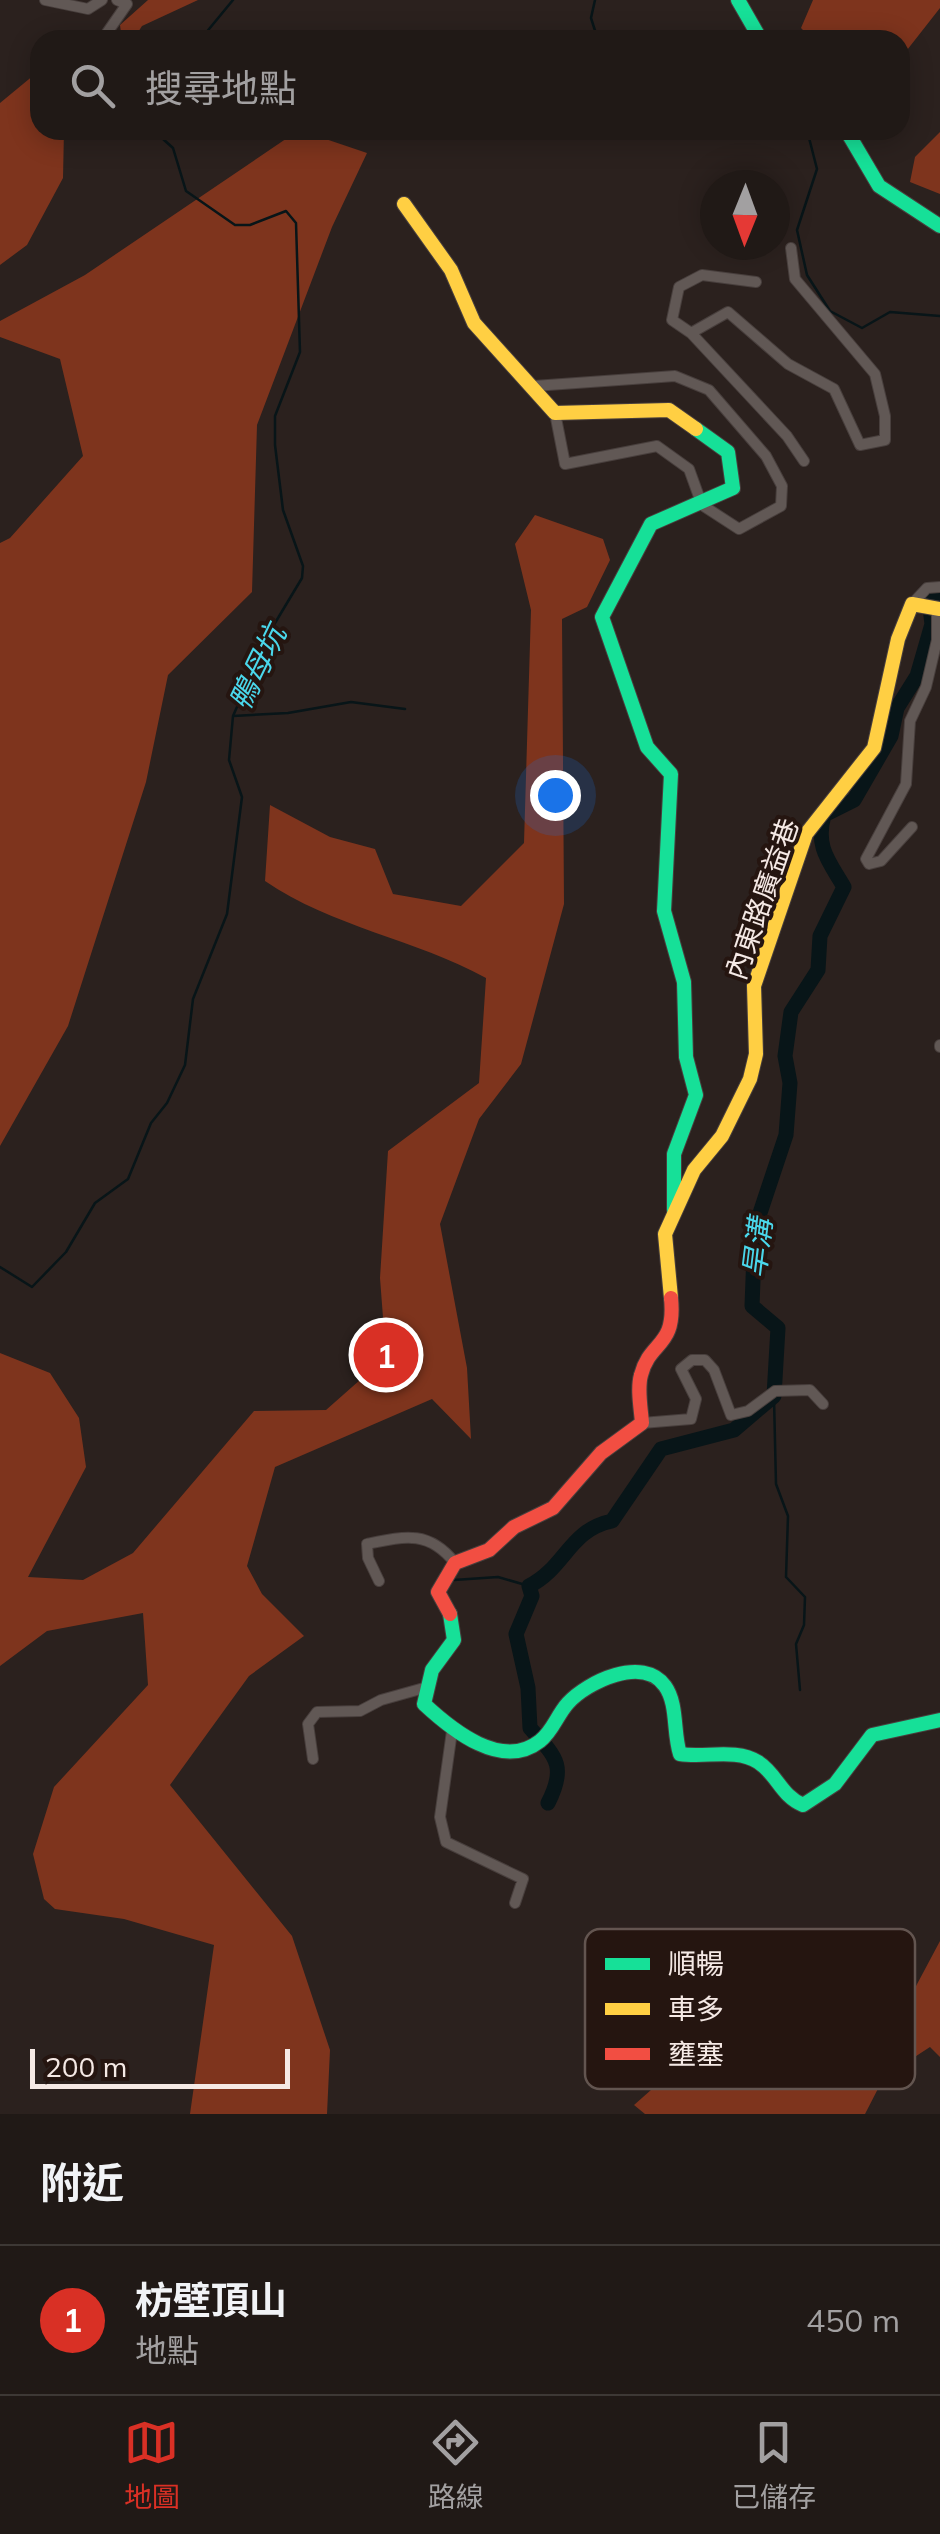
<!DOCTYPE html>
<html lang="zh-TW">
<meta charset="utf-8">
<style>
body{margin:0;font-family:Mulish,"Noto Sans TC",sans-serif;background:#2d2623;color:#f1f3f6}
.compass{position:absolute;left:700px;top:170px;width:90px;height:90px;border-radius:50%;background:#201916;box-shadow:0 5px 25px #0003;rotate:181deg}
.scale{position:absolute;left:30px;bottom:25px;width:260px;box-sizing:border-box;padding-left:10px;border:5px solid #f5e9e5;border-top:0;font-size:28px;line-height:35px;white-space:nowrap;color:#f5e9e5;-webkit-text-stroke:8px #251510;paint-order:stroke}
.you{position:absolute;left:555px;top:795px;width:35px;height:35px;margin:-25px;border:8px solid #fff;border-radius:50%;background:#1a73e8;box-shadow:0 0 0 15px #1a73e833}
.badge{display:grid;place-items:center;width:65px;height:65px;border-radius:50%;background:#d93025;color:#fff;font-size:32px;font-weight:700}
.pin{position:absolute;translate:-50% -50%;border:5px solid #fff;box-shadow:0 2px 10px #0006}
.list{margin:0;padding:0;list-style:none}
h2{display:flex;justify-content:space-between;align-items:center;height:130px;margin:0;padding:0 40px;font-size:42px}
h2 small{font-size:32px;font-weight:400;color:#a2a0a1}
.list li{display:grid;grid-template-columns:65px 1fr auto;gap:30px;align-items:center;box-sizing:border-box;height:150px;padding:0 40px;border-top:2px solid #3d3835}
.list b{display:block;font-size:38px;white-space:nowrap}
.list p{margin:0;font-size:32px;white-space:nowrap;color:#a2a0a1}
.list em{font-size:32px;font-style:normal;color:#a2a0a1}
.icon{flex:none;width:55px;height:55px;fill:none;stroke:currentColor;stroke-width:2;stroke-linecap:round;stroke-linejoin:round}
.map{position:relative;flex:none;width:940px;height:2114px;overflow:hidden}
.search{position:absolute;background:#201916;box-shadow:0 5px 25px #0003;left:30px;right:30px;top:30px;height:110px;display:flex;align-items:center;gap:25px;box-sizing:border-box;padding:0 35px;border-radius:30px;color:#a2a0a1;font-size:38px}
.sheet{height:280px;background:#201916}
nav{display:flex;justify-content:space-around;align-items:center;box-sizing:border-box;height:140px;border-top:2px solid #3d3835;background:#201916;font-size:28px;color:#a2a0a1}
nav a{display:grid;justify-items:center;gap:5px}
nav .on{color:#d93025}
.map>svg:first-child{display:block}
</style>
<div class="map">
<svg width="940" height="2114" viewBox="0 0 940 2114">
<rect width="100%" height="100%" fill="#2b211e"/>
<!-- forest -->
<path fill="#7e341d" d="M148,0h50l-56,26 -9,14h-11l-2,-15z
M813,0h127v8l-40,51v-19h-87l-12,-12z
M40,70v60h24l-1,48 -36,67 -27,20v-162z
M299,130l68,23 -35,74 -75,198 -5,167 -84,83 -22,107 -78,244 -68,120v-603l10,-5 73,-82 -23,-97 -60,-22v-16l85,-46z
M940,132v62l-30,-12 5,-25z
M535,515l68,24 7,21 -23,47 -25,12 2,285 -43,160 -42,55 -39,105 27,144 4,71 -39,-40 -157,68 -28,99 15,28 42,42 -55,40 -79,109 122,151 38,114 -3,64h-137l24,-169 -90,-26 -69,-10 -11,-10 -11,-45 21,-67 94,-102 -5,-72 -96,18 -47,35v-313l50,20 29,45 7,49 -58,110 55,3 50,-27 121,-142 72,-1 60,-53 -6,-79 8,-127 91,-68 7,-105c-71,-39 -154,-51 -221,-97l5,-76 60,32 45,12 18,45 68,12 63,-63 7,-233 -16,-66z
M940,1941v116l-10,-10 -46,30 -19,37h-220l-11,-9 69,-61 204,-41z"/>
<g fill="none" stroke-linecap="round" stroke-linejoin="round">
<!-- stream -->
<path stroke="#081518" stroke-width="2.5" d="M595,0l-4,18 7,22
M200,40l33,-40
M807,130l10,39 -20,61 10,45 23,36 32,17 28,-16 50,4
M233,716l55,-3 63,-11 54,7
M0,1267l32,20 34,-35 29,-49 33,-24 23,-56 16,-20 18,-38 8,-66 34,-85 15,-117 -13,-37 4,-44 39,-88 30,-50 1,-12 -20,-56 -8,-65v-29l25,-64 -4,-129 -10,-12 -36,14h-15l-49,-34 -13,-43 -20,-18
M774,1399l2,85 12,32 -2,61 19,20 -1,28 -8,19 4,46
M454,1580l44,-3 31,9"/>
<!-- river -->
<path stroke="#081518" stroke-width="15" d="M548,1803c19,-37 8,-46 -18,-75l-2,-40 -12,-54 16,-38 -3,-10c37,-19 40,-56 83,-65l49,-72 73,-19 40,-34 4,-68 -26,-22 3,-78 31,-93 4,-52 -5,-27 6,-44 27,-42 2,-34 24,-49c-15,-26 -29,-40 -20,-72l30,-15 37,-64 6,-28 20,-32 15,-52 -3,-24 11,-3"/>
<!-- street casing -->
<g stroke="#483f3d" stroke-width="12">
<path id="street" d="M45,0l43,9 14,-9
M102,40l25,-36 -10,-4
M791,248l4,31 80,95 10,42v24l-25,5 -26,-56 -46,-25 -60,-52 -37,21 96,103 17,25
M691,333l-19,-13 7,-33 23,-12 54,7
M534,386l141,-10 34,14 57,66 16,30 -1,20 -42,23 -37,-24 -13,-36 -32,-23 -92,18 -10,-51
M912,604l15,-16 13,-1
M912,827l-31,34 -12,3 -3,-5 40,-75 4,-63 16,-34 11,-47v-33
M940,1045v2
M642,1423l49,-4 5,-20 -15,-30 11,-9h13l9,10 17,45 17,-4 27,-20 35,-1 13,14
M379,1581l-11,-23 -1,-14c38,-8 62,-14 88,19
M452,1731l-12,86 6,25 77,37 -8,24
M313,1759l-5,-35 9,-12 43,-1 21,-11 43,-12"/>
</g>
<!-- fast casing -->
<g stroke="#483f3d" stroke-width="16">
<path id="fast" d="M738,0l23,40
M846,130l33,56 61,40
M674,1210v-56l22,-59 -10,-38 -2,-75 -20,-71 7,-137 -24,-27 -45,-130 49,-93 82,-36 -5,-36 -32,-23
M450,1614l4,26 -22,30 -8,34c28,26 78,67 116,37 13,-10 17,-26 28,-38 19,-21 75,-48 97,-17 13,18 8,47 15,68 25,4 56,-6 78,8 19,12 23,34 45,43l32,-21 37,-49 68,-15"/>
</g>
<!-- slow casing -->
<g stroke="#483f3d" stroke-width="16">
<path id="slow" d="M404,204l47,66 23,53 81,90 114,-3 27,19
M671,1298l-6,-64 29,-64 28,-34 28,-57 6,-25 -2,-68 52,-152 68,-86 24,-109 14,-35 28,5"/>
</g>
<!-- jam casing -->
<g stroke="#483f3d" stroke-width="16">
<path id="jam" d="M450,1614l-12,-22 17,-29 34,-13 25,-23 39,-19 48,-55 41,-30c-1,-14 -5,-34 -1,-48 9,-35 35,-27 30,-77"/>
</g>
<!-- street -->
<use href="#street" stroke="#615855" stroke-width="10"/>
<!-- fast -->
<use href="#fast" stroke="#16e098" stroke-width="14"/>
<!-- slow -->
<use href="#slow" stroke="#ffcf43" stroke-width="14"/>
<!-- jam -->
<use href="#jam" stroke="#f24e42" stroke-width="14"/>
</g>
<g text-anchor="middle" stroke-width="8" stroke-linejoin="round" paint-order="stroke">
<!-- street labels -->
<g font-size="28" fill="#f5e9e5" stroke="#251510">
<text transform="translate(762 899) rotate(-71)" y="10">內東路廣益巷</text>
</g>
<!-- water labels -->
<g font-size="30" font-style="italic" fill="#4ad7eb" stroke="#251510">
<text transform="translate(258 668) rotate(-64)" y="10">鴨母坑</text>
<text transform="translate(758 1248) rotate(-83)" y="10">旱溝</text>
</g>
</g>
<!-- legend -->
<rect x="585" y="1929" width="330" height="160" rx="15" fill="#251510" stroke="#635550" stroke-width="2.5"/>
<rect x="605" y="1958" width="45" height="12" fill="#16e098"/>
<rect x="605" y="2003" width="45" height="12" fill="#ffcf43"/>
<rect x="605" y="2048" width="45" height="12" fill="#f24e42"/>
<g font-size="28" fill="#f5e9e5">
<text x="668" y="1974">順暢</text>
<text x="668" y="2019">車多</text>
<text x="668" y="2064">壅塞</text>
</g>
</svg>
<svg class="compass" viewBox="-18 -18 36 36"><path d="M0-13l5 13h-10z" fill="#e53935"/><path d="M0 13l5-13h-10z" fill="#a2a0a1"/></svg>
<div class="scale">200 m</div>
<div class="you"></div>
<div class="pin badge" style="left:386px;top:1355px">1</div>
<div class="search"><svg class="icon" aria-label="search" viewBox="0 0 24 24"><circle cx="10" cy="10" r="6"/><path d="M15 15l6 6"/></svg>搜尋地點</div>
</div>
<section class="sheet">
<h2>附近<small></small></h2>
<ul class="list">
<li><span class="badge">1</span><div><b>枋壁頂山</b><p>地點</p></div><em>450 m</em></li>
</ul>
</section>
<nav>
<a class="on"><svg class="icon" aria-label="map" viewBox="0 0 24 24"><path d="M3 6l6-2 6 2 6-2v14l-6 2-6-2-6 2zM9 4v14M15 6v14"/></svg>地圖</a>
<a><svg class="icon" aria-label="directions" viewBox="0 0 24 24"><path d="M12 3l9 9-9 9-9-9zM9 14v-3h6M13 9l2 2-2 2"/></svg>路線</a>
<a><svg class="icon" aria-label="saved" viewBox="0 0 24 24"><path d="M7 4h10v16l-5-4-5 4z"/></svg>已儲存</a>
</nav>
